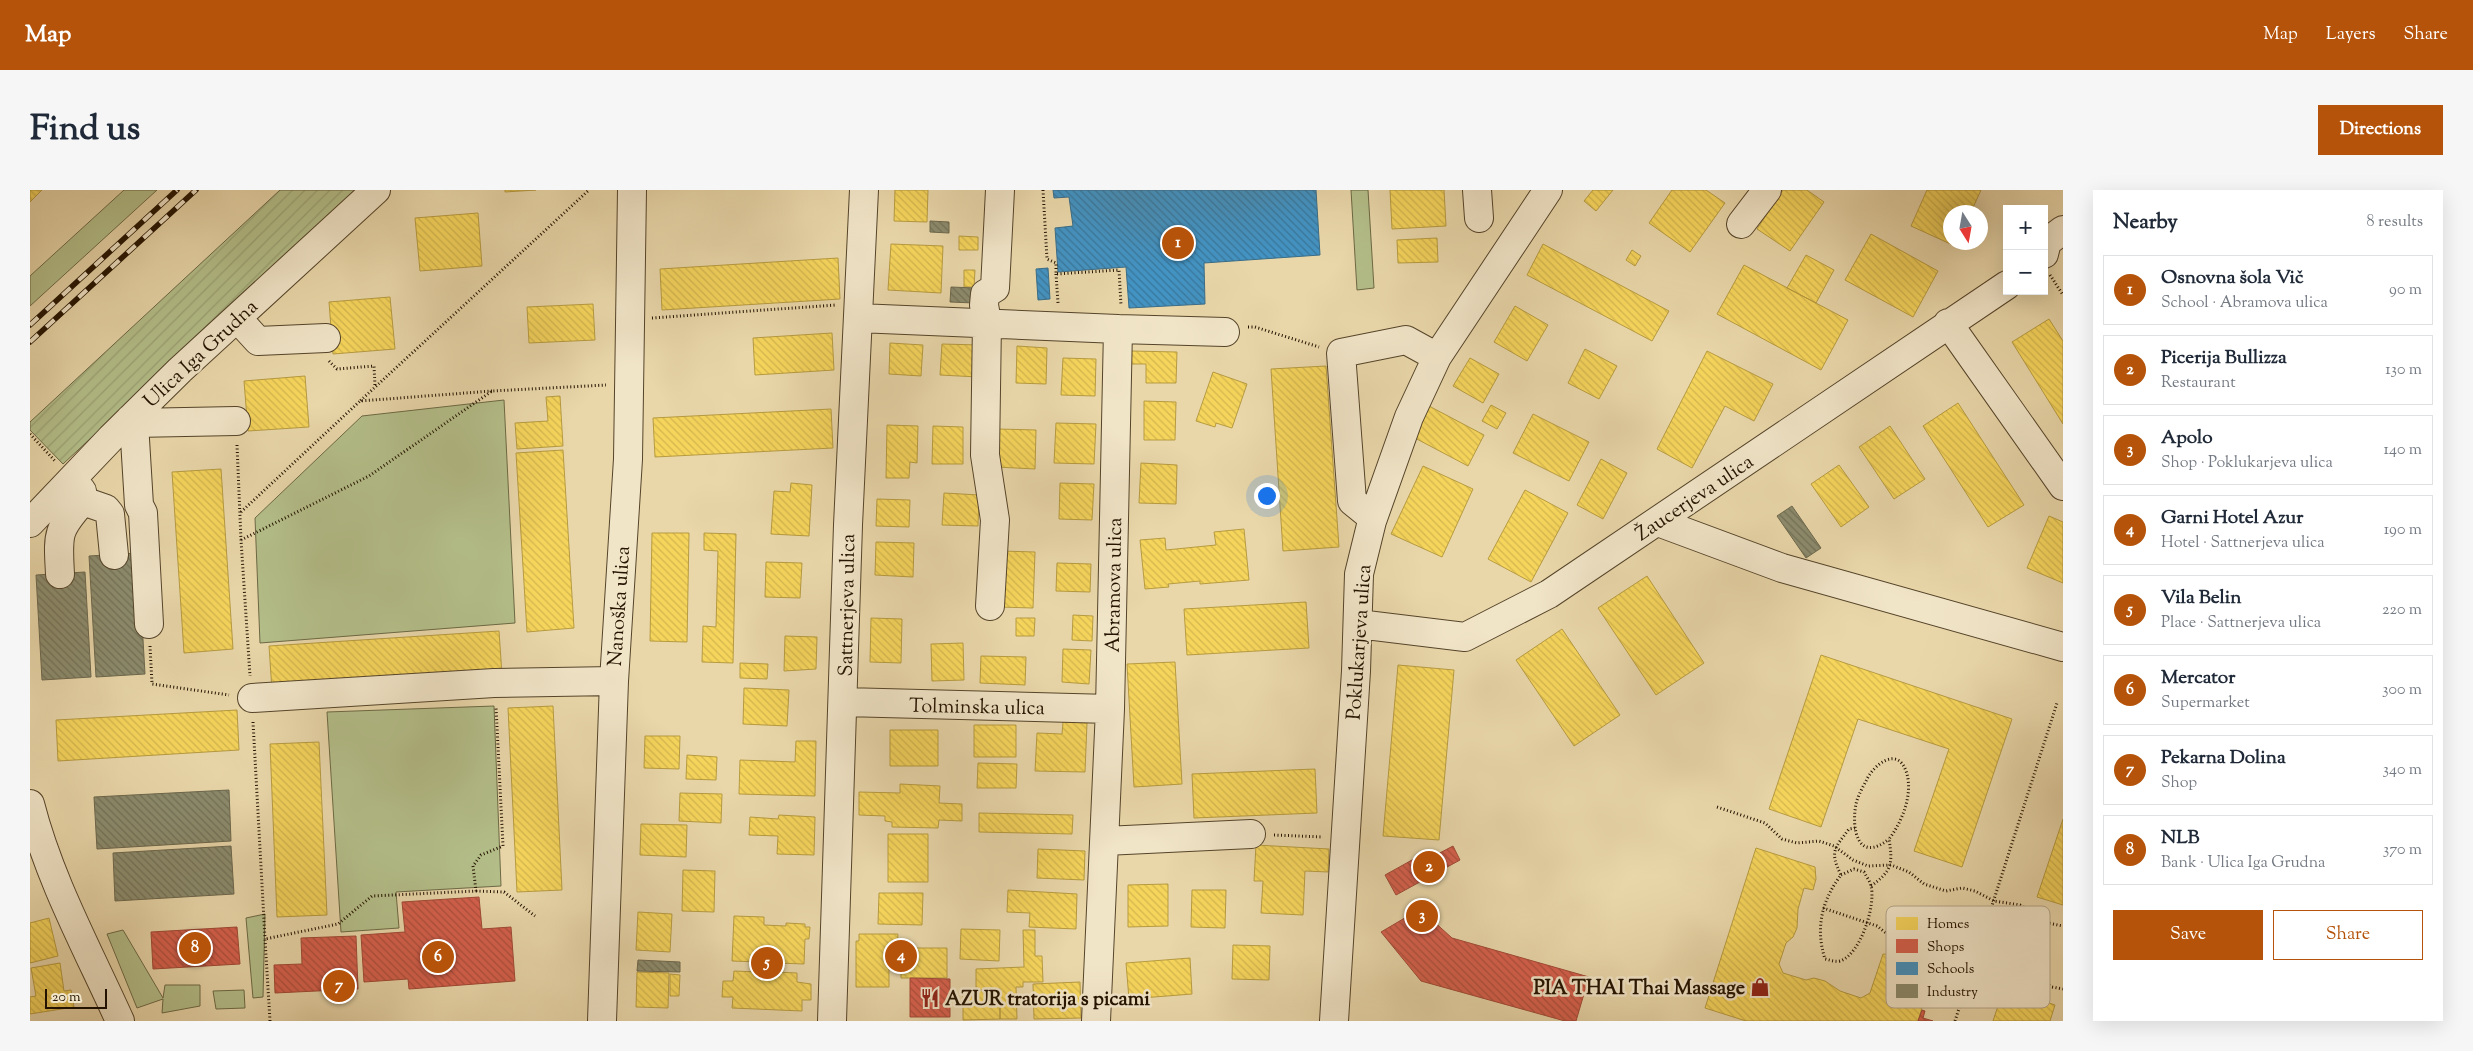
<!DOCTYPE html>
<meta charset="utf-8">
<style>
body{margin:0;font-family:"Sorts Mill Goudy",serif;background:#f6f6f7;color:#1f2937}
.controls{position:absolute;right:15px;top:15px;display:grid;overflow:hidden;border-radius:0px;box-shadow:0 5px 20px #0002}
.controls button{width:45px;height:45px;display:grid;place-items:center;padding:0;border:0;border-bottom:1px solid #e0e1e3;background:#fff;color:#1f2937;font:25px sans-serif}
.compass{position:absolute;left:1913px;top:15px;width:45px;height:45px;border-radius:50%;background:#fff;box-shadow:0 5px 20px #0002;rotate:169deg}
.scale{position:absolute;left:15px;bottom:12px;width:62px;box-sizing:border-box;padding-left:5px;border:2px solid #241300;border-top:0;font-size:14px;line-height:18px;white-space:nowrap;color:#241300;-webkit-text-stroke:4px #f1e5c8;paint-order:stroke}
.you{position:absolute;left:1236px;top:305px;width:18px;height:18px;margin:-12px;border:4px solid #fff;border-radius:50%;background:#1a73e8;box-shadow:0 0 0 8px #1a73e833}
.badge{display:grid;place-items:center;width:32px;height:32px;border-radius:50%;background:#b45309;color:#fff;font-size:16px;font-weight:700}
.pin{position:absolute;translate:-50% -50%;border:2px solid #fff;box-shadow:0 1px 5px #0006}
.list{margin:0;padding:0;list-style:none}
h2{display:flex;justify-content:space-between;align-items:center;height:65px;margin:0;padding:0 20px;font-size:21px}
h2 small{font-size:16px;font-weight:400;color:#747a83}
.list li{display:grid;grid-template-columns:32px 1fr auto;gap:15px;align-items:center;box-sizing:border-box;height:70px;margin:0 10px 10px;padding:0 10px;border:1px solid #e0e1e3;border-radius:0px}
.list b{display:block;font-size:19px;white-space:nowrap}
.list p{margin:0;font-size:16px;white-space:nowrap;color:#747a83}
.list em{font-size:16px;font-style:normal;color:#747a83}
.actions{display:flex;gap:10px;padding:15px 20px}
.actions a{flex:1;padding:11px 0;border:1px solid #b45309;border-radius:0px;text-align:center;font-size:18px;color:#b45309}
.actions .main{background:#b45309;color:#fff}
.map{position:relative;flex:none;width:2033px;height:831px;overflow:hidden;border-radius:0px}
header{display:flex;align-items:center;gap:30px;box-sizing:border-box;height:70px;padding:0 25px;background:#b45309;color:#fff}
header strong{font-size:24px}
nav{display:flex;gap:28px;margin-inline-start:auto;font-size:18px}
.intro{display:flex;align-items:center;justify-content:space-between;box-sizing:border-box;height:120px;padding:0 30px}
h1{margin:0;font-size:35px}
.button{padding:12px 22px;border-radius:0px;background:#b45309;color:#fff;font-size:18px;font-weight:700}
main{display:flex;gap:30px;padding:0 30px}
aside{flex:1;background:#fff;border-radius:0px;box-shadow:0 5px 20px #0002}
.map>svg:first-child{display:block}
</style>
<header>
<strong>Map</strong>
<nav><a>Map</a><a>Layers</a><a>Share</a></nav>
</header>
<div class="intro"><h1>Find us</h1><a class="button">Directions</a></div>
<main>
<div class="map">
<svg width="2033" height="831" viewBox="0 0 2033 831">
<defs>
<pattern id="garden-furrows" width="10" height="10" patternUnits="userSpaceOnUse" patternTransform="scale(1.25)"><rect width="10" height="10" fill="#b4bf8a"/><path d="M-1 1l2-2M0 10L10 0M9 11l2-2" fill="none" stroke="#9ba375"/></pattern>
<pattern id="homes-back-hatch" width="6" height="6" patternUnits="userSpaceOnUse" patternTransform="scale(1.25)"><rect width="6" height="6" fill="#f6d55c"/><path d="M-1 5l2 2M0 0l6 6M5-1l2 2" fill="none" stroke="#d3b64e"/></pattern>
<pattern id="shops-back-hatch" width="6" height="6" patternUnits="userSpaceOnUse" patternTransform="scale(1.25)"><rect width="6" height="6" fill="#d6604d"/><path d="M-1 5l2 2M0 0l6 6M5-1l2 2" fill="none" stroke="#ad4e3e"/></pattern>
<pattern id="schools-back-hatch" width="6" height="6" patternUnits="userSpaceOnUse" patternTransform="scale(1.25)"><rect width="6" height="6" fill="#4393c3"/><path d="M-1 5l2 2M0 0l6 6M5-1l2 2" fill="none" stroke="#38779c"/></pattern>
<pattern id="industry-back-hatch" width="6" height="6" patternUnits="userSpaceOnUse" patternTransform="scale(1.25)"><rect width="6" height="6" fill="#8c8c6e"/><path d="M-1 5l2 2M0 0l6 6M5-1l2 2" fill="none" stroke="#727158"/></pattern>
</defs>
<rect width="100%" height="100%" fill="#e9d7aa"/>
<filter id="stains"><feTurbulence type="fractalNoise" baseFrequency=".004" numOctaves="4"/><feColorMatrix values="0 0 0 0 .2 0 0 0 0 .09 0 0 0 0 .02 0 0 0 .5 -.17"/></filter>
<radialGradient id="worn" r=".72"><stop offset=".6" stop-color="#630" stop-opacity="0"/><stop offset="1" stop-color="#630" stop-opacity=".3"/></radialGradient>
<!-- green -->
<path fill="#b4bf8a" stroke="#6c6945" d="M94,0h33l-127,116v-30z
M1321,0h17l6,98 -17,2z
M474,210l11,223 -255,20 -5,-125 107,-102z
M464,516l7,180 -105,6 3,36 -58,4 -14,-220z
M235,724l-2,83 -10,1 -7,-80z
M93,740l40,68 2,-13h35v21l-38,7 1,-14 -26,9 -30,-74z
M214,800l1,18 -29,1 -3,-18z"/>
<!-- garden -->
<path fill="url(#garden-furrows)" stroke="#6c6945" d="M250,0h77l-294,274 -33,-34v-8z"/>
<!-- homes -->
<path fill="url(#homes-back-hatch)" stroke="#b79b40" d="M0,0h12l-12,12z
M475,0h31l-31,2z
M865,0h33l-1,32 -33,-1z
M1360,0h54l2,36 -54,3z
M1563,0h20l-17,21 -12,-10z
M1642,0h34l19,13 -35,49 -41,-29z
M1753,0h24l17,12 -34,49 -33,-22z
M1897,0h54l-10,22h-21v30h7l-2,4 -44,-20z
M448,23l4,53 -62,5 -5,-53z
M1841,44l67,37 -25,46 -68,-37z
M929,46l19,1v13h-19z
M1407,48l1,24 -40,1 -1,-23z
M861,54l52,2 -2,47 -53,-3z
M1513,54l126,67 -17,30 -125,-66z
M1602,60l9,6 -6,10 -9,-6z
M1776,65l28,15 -18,33 -29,-15z
M808,68l2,41 -178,11 -2,-41z
M1714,75l104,55 -27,50 -104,-56z
M934,80h11l-1,17h-10z
M360,107l5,52 -62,5 -4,-52z
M563,114l2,36 -66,3 -2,-36z
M1485,116l33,19 -21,36 -33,-19z
M2019,129l14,22v83l-51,-82z
M802,143l2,37 -79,5 -2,-37z
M860,153l33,2 -2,31 -32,-2z
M912,154l37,1 -1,32 -38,-2z
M987,156l30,2 -1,36 -30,-1z
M1555,159l32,17 -18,33 -31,-16z
M1101,161l46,1 -1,31h-30v-19h-15z
M1677,161l66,33 -19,37 -29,-15 -33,62 -35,-19z
M1033,168l33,1 -1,37 -34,-1z
M1440,168l29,16 -16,29 -30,-17z
M1296,176l13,181 -56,4 -12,-182z
M1183,182l34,12 -15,44 -16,-5 -1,4 -19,-6z
M275,186l4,51 -61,4 -4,-50z
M530,206l3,50 -46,3 -2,-26 33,-2 -2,-24z
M1114,211l32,1 -1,38h-31z
M1928,213l66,102 -36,22 -65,-101z
M1461,215l15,8 -9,16 -15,-8z
M1399,216l55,29 -16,31 -55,-29z
M801,219l2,39 -178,9 -2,-39z
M1503,224l56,28 -20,39 -56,-28z
M1026,233l40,1 -2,40 -40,-1z
M857,235l31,1 -1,37 -7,-1 -1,16h-23z
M903,236l30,1v37h-31z
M1860,236l35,53 -31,20 -35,-52z
M968,239l38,1 -1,39 -39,-2z
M533,260l11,178 -47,4 -11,-179z
M1571,269l26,14 -24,46 -26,-14z
M1111,273l36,2 -1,39 -37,-1z
M1809,275l30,42 -28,20 -30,-43z
M1393,276l50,23 -31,68 -51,-23z
M191,279l12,180 -49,4 -12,-181z
M761,293l21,2 -3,51 -38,-2 3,-43 16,1z
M1030,293l34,1 -2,36 -33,-1z
M1495,300l43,23 -37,69 -43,-23z
M914,303l35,2 -1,31 -36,-1z
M847,309l33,1 -1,27 -33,-1z
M2019,326l14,6v61l-36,-15z
M1214,339l5,51 -49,4v-3l-32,3 1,3 -24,2 -5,-49 25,-2 1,12 50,-5 -2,-13z
M622,343h37l-2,109 -37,-1z
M674,343l32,1 -3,129 -31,-1 1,-36 13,1 2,-76 -14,-1z
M846,352l38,1 -1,34 -38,-2z
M971,361l34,1 -2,56 -34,-1z
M736,372l36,1 -2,35 -35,-1z
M1027,373l34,1 -1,28 -34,-1z
M1617,386l57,87 -48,32 -58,-87z
M1276,412l3,46 -122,7 -3,-46z
M1043,425l20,1 -1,25 -20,-1z
M841,428l31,1 -1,44 -31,-1z
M986,428h19l-1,18h-18z
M1532,439l58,86 -46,31 -58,-86z
M469,441l3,44 -230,15 -3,-44z
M755,446l32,1 -1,32 -32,2z
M933,453l1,37 -32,1 -1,-37z
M1033,459l28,1 -2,34 -27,-2z
M1791,465l191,64 -50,148 -48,-16 35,-102 -91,-30 -37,108 -52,-18z
M951,466l45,1 -1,28 -45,-2z
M1145,472l7,122 -48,3 -7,-123z
M710,473l28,1 -1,15 -27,-1z
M1368,475l56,5 -15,170 -56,-4z
M714,498l45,2 -2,36 -44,-2z
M523,516l9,184 -45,2 -9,-184z
M207,520l2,40 -181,11 -2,-41z
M1033,532l24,1 -2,49 -50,-1 2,-38 25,1z
M944,535h42v32h-42z
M860,540h48v36h-48z
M615,546h35l-1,33 -35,-1z
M766,551h20l-1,55 -76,-2 1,-34 55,2z
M289,552l8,173 -50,2 -7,-173z
M657,565l30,2 -1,23 -30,-1z
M948,573l39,1 -1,24h-39z
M1285,579l2,44 -123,5 -2,-44z
M870,594l40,2 -1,17 23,1v17l-23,-1 -1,8 -46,-1v-5l-7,-1v-5l-26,-1v-23l41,1z
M650,603l42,1 -1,29 -42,-2z
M949,623l94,2 -1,19 -93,-2z
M749,625l36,2 -1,38 -37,-1 1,-18 -29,-1 1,-18 28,2z
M2033,629v86l-26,-8z
M611,634l46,1 -1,32 -46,-2z
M858,644h40v48h-40z
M1226,655l73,4 -1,23 -23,-1 -2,44 -42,-2 2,-32h-9z
M1726,658l59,19 1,12 -3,11 -9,-2 -6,21 -1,19 -4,9 -7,6 -7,21 4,9 23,7 8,-2 11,3 15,10 21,7 9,-5 13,-39 24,2 20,12 -6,20 3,13 -6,20h-172l-41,-13z
M1008,659l47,2 -1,29 -47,-2z
M653,680l32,1 -1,41 -32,-1z
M1138,694v42l-40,1v-42z
M978,700l69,4 -1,35 -47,-2 1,-14 -23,-1z
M1162,700h34l-1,38 -34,-1z
M849,703h44l-1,32 -44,-1z
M608,722l34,2 -2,38 -34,-2z
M704,726l30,1v8l22,1v-3l19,1v3h5l-1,12h-4l-1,25 -28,-1 -1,9 22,1v9l14,2v16h-9v11l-70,-3 1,-11h-11l1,-16h10l1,-10 24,1 1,-10 -27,-1z
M19,728l9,38 -28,7v-40z
M931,739l39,1 -1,31 -39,-2z
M993,740h12v26h7l1,26h-20v5h-7l1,32h-17v-30l-24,1v-21l48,-2z
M829,744h39l-1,14h50v30h-46v-15h-12v24h-33v-46h3z
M1203,755l37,1 -1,34 -37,-1z
M1160,768l2,36 -63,5 -3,-36z
M30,773l4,28 7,-1 3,17 -44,7v-17l6,-1 -5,-28z
M607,782l32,1 -1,35 -32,-1z
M640,784l10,1 -1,21h-9z
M1050,792l1,36 -47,1 -1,-35z
M1974,798l51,17 -5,16h-57z
M970,799v30l-37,1v-30z"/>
<!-- shops -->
<path fill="url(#shops-back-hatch)" stroke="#a14936" d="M1423,656l7,14 -64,35 -11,-20 45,-25 4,6z
M449,707l3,32 29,-2 4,54 -106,8 -1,-10 -44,3 -3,-47 44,-3 -3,-30z
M1390,719l32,29 137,39 -13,44h-11l-144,-40 -40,-49z
M207,737l3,37 -87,5 -2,-37z
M326,746l2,53 -83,4 -1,-28 28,-1 -1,-26z
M880,788l40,1v38h-40z
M1892,820l3,1 -2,7 10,3h-15z"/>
<!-- schools -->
<path fill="url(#schools-back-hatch)" stroke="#3a6d88" d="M1023,0h263l4,65 -116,8 1,41 -76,4 -3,-41 -68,5 -3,-44 18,-2 -4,-29 -15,1z
M1018,78l2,31 -12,1 -2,-31z"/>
<!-- industry -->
<path fill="url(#industry-back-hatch)" stroke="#6d684d" d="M900,31l19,1v11l-19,-1z
M921,97l24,1 -1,15 -24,-1z
M1762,316l29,42 -15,10 -29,-42z
M108,363l7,121 -49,3 -7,-121z
M55,382l6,105 -49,3 -6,-105z
M199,600l2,51 -134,8 -3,-52z
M201,656l3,48 -119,7 -2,-48z
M608,770l42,2v10l-43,-1z"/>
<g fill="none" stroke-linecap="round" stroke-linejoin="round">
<!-- minor casing -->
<g stroke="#55442a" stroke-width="30">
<path id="minor" d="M1447,0l2,28
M1711,34l26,-34
M2014,64l3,-12 16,-12
M207,128l21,23 68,-3
M828,128l260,11 -8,380 -14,312
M1918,133l115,163
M1088,139l107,3
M100,229l4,4 102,-2
M104,233l5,82 4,8 6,111
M53,311l23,8 4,5 4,41
M1343,328l-21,-17 -11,-148 65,-13 31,17
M1628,332l124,46 281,79
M0,333l81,-85 69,-68 196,-180
M30,384c-2,-39 -4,-43 23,-73l-1,-10 -10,-12
M960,416l5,-86 -10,-65 2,-133 -3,-17 1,-11 10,-6 5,-98
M1328,434l107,13 84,-43 458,-309
M222,508l242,-15 120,-2
M814,512l266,7
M0,614c19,75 58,146 90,217
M1075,651l146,-7
M572,831l12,-340 14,-222 4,-269
M802,831l16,-496 16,-335
M1304,831l22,-350 3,-97 13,-53 37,-104 28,-60 111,-167"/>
</g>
<!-- path -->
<path stroke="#241300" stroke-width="3" stroke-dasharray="1 2.5" stroke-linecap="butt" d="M1013,0l4,69 9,4v11l63,-4 2,35
M1026,84l2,29
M2020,85l13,20
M622,128l184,-13
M1218,137h7l64,20
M299,171l8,8 37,-3 1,20
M462,201l-132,10 229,-211
M0,244l26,28
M207,255l4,95 9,136
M211,322l119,-111
M211,350l128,-64 123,-85 114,-6
M120,456l2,38 77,11
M223,532l12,217
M1687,617l48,16 17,16 15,4 22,-2 15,5 19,14 15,6 23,-1 18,7 15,12 22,7 16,-3 13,3 19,10 26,4 28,18 15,3
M1244,645l49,2
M1811,685l13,-6 10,3c2,4 6,9 7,14 5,19 -10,68 -31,75 -6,1 -10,-1 -15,-2 -10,-31 -3,-59 16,-84 -12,-24 -6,-27 8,-46l6,-1
M1841,696c21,-15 22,-22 18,-47 13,-17 25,-46 17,-68 -9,-25 -32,-6 -39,8 -4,8 -9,16 -11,25 -5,25 2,60 33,35
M446,701l28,1 31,24
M1793,718l54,18 13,10 24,2 16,11h16l26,14 24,2 18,11 22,1 16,10 11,2
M240,831l-5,-82 73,-15 34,-28 104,-5 -3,-25 8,-11 22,-9 -7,-139
M1925,831l102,-318"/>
<!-- minor -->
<use href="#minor" stroke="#f1e5c8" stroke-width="28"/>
<!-- rail casing -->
<g stroke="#241300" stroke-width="5.5">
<path id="rail" d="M0,135l147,-135
M0,152l166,-152"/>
</g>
<!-- rail -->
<use href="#rail" stroke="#f1e5c8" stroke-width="4" stroke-dasharray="11" stroke-linecap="butt"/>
</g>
<!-- icons -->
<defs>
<g id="shop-bare" transform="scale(1.5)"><path d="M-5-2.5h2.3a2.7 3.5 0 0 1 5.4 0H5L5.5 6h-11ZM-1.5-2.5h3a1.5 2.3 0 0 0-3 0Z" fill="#8f2418" stroke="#f1e5c8" stroke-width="2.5" paint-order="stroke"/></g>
<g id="restaurant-bare" transform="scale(1.5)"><path d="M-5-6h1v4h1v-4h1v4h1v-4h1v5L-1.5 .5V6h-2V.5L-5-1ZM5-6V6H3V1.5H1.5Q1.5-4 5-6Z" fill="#8f2418" stroke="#f1e5c8" stroke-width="2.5" paint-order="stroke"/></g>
</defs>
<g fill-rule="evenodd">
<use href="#shop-bare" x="1730" y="797"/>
<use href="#restaurant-bare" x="900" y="808"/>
</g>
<g text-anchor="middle" stroke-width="5" stroke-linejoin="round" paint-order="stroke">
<!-- street labels -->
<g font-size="20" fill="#241300" stroke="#f1e5c8">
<text transform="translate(170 163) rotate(-43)" y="7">Ulica Iga Grudna</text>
<text transform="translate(1664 307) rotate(-34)" y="7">Žaucerjeva ulica</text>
<text transform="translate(1083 395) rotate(-89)" y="7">Abramova ulica</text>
<text transform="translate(816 415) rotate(-89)" y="7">Sattnerjeva ulica</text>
<text transform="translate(588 416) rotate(-86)" y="7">Nanoška ulica</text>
<text transform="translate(1328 452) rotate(-86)" y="7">Poklukarjeva ulica</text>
<text transform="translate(947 516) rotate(1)" y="7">Tolminska ulica</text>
</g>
<!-- poi labels -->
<g font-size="20" font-weight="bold" fill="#241300" stroke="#f1e5c8" text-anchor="end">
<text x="1715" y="804">PIA THAI Thai Massage</text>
<text x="915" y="815" text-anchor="start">AZUR tratorija s picami</text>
</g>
</g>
<!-- legend -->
<rect x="1856" y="716" width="164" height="102" rx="8" fill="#f1e5c8" stroke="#b4a68c" stroke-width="1"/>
<rect x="1866" y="727" width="22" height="13" fill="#f6d55c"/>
<rect x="1866" y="749" width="22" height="14" fill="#d6604d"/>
<rect x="1866" y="772" width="22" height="13" fill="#4393c3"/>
<rect x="1866" y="794" width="22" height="14" fill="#8c8c6e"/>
<g font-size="14" fill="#241300">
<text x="1897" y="738">Homes</text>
<text x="1897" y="761">Shops</text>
<text x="1897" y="783">Schools</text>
<text x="1897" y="806">Industry</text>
</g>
<rect width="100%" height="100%" filter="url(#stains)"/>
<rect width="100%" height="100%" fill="url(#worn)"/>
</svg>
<div class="controls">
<button>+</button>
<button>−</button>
</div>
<svg class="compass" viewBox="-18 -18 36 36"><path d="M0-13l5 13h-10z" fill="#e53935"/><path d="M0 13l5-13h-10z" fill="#747a83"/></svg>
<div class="scale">20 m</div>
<div class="you"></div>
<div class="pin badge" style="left:1148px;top:53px">1</div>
<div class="pin badge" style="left:1399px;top:677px">2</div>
<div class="pin badge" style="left:1392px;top:726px">3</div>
<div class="pin badge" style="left:871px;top:766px">4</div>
<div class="pin badge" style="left:737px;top:773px">5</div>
<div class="pin badge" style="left:408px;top:767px">6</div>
<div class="pin badge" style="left:309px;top:796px">7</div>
<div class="pin badge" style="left:165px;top:758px">8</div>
</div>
<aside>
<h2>Nearby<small>8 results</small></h2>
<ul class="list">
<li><span class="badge">1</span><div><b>Osnovna šola Vič</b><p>School · Abramova ulica</p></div><em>90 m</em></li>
<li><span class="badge">2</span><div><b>Picerija Bullizza</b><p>Restaurant</p></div><em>130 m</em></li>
<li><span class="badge">3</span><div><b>Apolo</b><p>Shop · Poklukarjeva ulica</p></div><em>140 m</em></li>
<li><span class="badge">4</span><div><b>Garni Hotel Azur</b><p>Hotel · Sattnerjeva ulica</p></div><em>190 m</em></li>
<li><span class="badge">5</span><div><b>Vila Belin</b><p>Place · Sattnerjeva ulica</p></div><em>220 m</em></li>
<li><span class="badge">6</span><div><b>Mercator</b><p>Supermarket</p></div><em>300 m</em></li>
<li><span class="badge">7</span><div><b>Pekarna Dolina</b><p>Shop</p></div><em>340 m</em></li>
<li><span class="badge">8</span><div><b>NLB</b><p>Bank · Ulica Iga Grudna</p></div><em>370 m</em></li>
</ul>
<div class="actions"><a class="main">Save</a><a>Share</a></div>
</aside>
</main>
